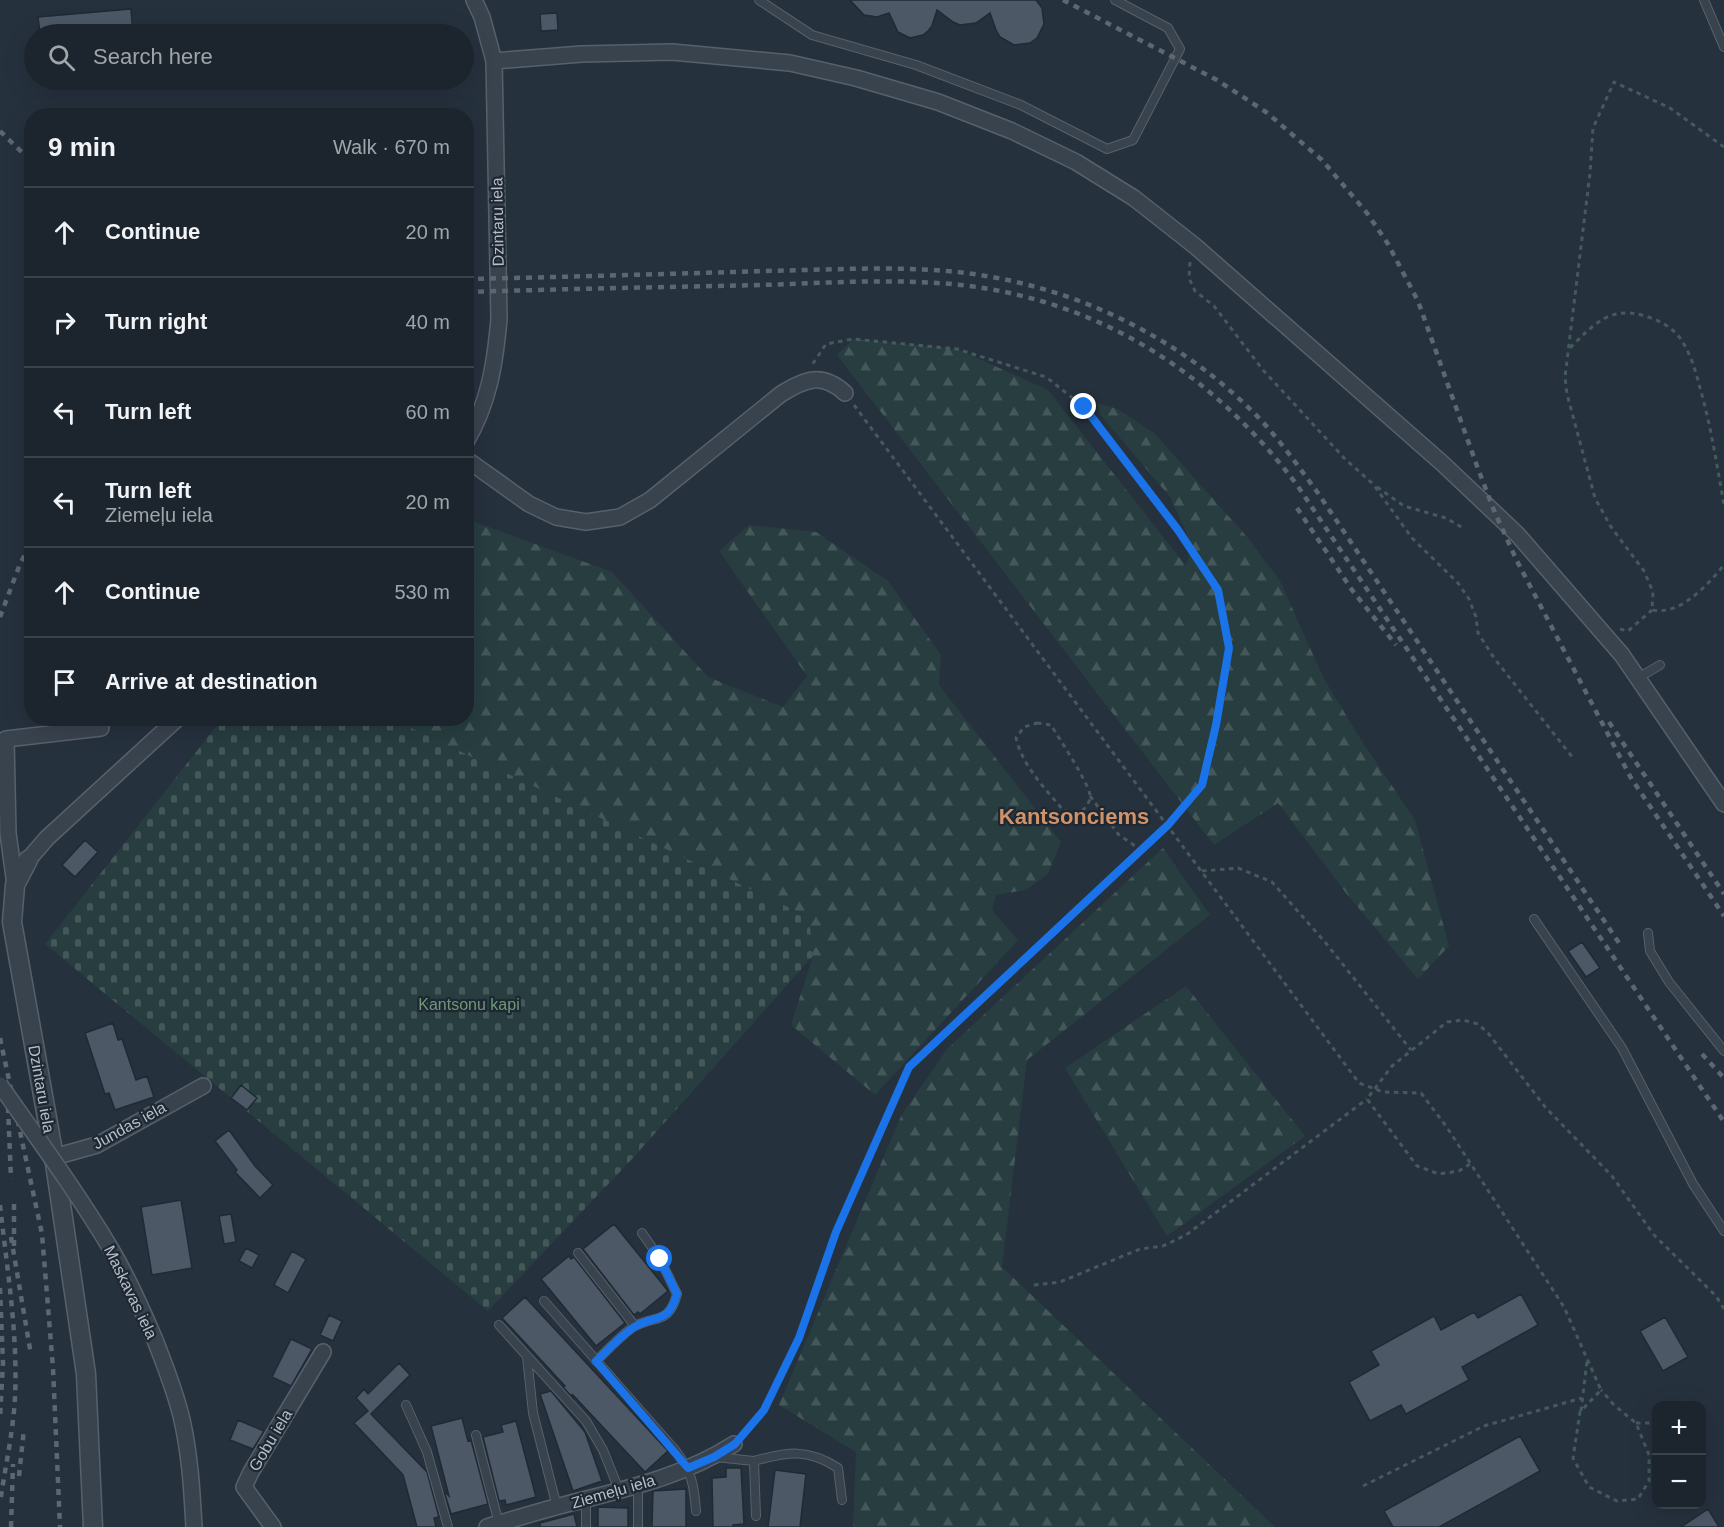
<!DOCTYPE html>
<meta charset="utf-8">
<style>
body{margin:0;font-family:Helvetica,sans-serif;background:#29313a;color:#f1f3f6}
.controls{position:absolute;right:18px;bottom:18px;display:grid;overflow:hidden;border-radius:12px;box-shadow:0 6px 24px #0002}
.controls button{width:54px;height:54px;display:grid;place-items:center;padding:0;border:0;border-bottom:2px solid #3a424a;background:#1c252e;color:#f1f3f6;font:30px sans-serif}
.stop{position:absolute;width:18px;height:18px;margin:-14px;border:4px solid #1a73e8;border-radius:50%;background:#fff}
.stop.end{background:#1a73e8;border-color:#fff;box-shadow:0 2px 6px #0008}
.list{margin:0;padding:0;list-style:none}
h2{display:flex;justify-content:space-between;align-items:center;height:78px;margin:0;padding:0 24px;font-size:26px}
h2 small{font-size:20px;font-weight:400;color:#a0a5aa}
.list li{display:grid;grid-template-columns:39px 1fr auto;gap:18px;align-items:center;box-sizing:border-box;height:90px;padding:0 24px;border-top:2px solid #3a424a}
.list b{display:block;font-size:22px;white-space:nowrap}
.list p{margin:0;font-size:20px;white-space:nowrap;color:#a0a5aa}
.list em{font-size:20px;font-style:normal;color:#a0a5aa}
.icon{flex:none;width:33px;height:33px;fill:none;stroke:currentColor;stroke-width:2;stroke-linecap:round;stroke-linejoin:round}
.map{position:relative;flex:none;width:1724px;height:1527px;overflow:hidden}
.search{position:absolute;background:#1c252e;box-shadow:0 6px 24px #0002;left:24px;top:24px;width:450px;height:66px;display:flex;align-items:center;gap:15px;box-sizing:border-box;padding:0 21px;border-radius:33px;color:#a0a5aa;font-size:22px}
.panel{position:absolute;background:#1c252e;box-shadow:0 6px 24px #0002;left:24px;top:108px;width:450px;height:618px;border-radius:24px}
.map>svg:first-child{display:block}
</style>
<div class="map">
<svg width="1724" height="1527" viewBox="0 0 1724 1527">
<defs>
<pattern id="forest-firs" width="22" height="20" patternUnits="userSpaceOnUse" patternTransform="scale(1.5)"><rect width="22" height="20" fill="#273d3f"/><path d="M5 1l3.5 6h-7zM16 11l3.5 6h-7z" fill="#445759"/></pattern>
<pattern id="cemetery-stones" width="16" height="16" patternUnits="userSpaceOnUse" patternTransform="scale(1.5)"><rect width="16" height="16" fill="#273d3f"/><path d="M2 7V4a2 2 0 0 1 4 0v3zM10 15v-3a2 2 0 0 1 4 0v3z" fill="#445759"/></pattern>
</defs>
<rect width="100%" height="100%" fill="#26313e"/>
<!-- forest -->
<path fill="url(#forest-firs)" d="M853,339l104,10 91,41 138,176 6,-21 -22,-48 -71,-84 -2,-10 21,6 37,25 93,104 32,43 44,98 39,64 52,77 34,126 -31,33 -72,-86 -68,-90 -64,42 -377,-490z
M475,522l137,50 96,105 75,30 24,-31 -88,-125 30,-26 67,7 72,49 53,74 -2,30 122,157 -13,32 -22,16 -30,5 -4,15 26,30 -143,155 -84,-70 22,-69 -4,-39 -419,-198 76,-1 1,-194z
M1163,848l47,67 -183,145 -25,207 273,260h-422l3,-75 -77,-47 122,-289 46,-67z
M1186,986l119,150 -138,100 -102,-168z"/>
<!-- cemetery -->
<path fill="url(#cemetery-stones)" d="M390,718l419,199 4,39 -181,203 -144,152 -443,-367 177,-225z"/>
<!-- building -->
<path fill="#4c5866" stroke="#202a35" stroke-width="1.5" d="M850,0h186l6,8 2,16 -7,14 -7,5 -16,2 -14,-8 -4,-7 -6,-17 -14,10 -16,2 -7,-3 -16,-12 -5,16 -4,5 -5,4 -13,3 -12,-6 -9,-19 -12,4 -13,-2z
M131,9l2,25h-89v-2l-4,1 -2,-16z
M557,13l1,17 -17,1 -1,-17z
M85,840l13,12 -23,25 -13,-12z
M1582,942l18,26 -14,9 -18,-26z
M113,1023l5,17 4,-1 14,41 11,-4 7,21 -39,13 -6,-17 -4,1 -20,-61z
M241,1085l16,13 -10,12 -16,-12z
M229,1130l26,36 18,19 -13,13 -25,-26 2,-2 -22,-29z
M181,1200l11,68 -40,7 -11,-68z
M231,1214l5,28 -12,2 -5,-28z
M614,1224l54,67 -28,23 -2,-2 -4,3 -51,-66z
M246,1248l13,7 -7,13 -13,-7z
M292,1251l14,8 -18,34 -14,-8z
M569,1256l2,3 3,-2 51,66 -29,23 -55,-67z
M1521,1294l17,31 -76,42 7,13 -63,34 -5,-9 -31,16 -21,-39 30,-17 -8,-14 63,-35 7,14 33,-18 4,6z
M525,1297l143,154 -23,21 -73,-78 2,5 -11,-12 2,-1 -63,-68z
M329,1315l13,6 -9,20 -13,-6z
M1665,1317l23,40 -25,14 -23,-40z
M291,1339l21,10 -21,37 -19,-9z
M399,1363l11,12 -39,39 56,58 12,45 -5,1 2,9h-19l-14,-52 -49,-52 14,-12 -12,-13 8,-9 4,5z
M551,1391l34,41 17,49 -29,10 -33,-97z
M462,1418l6,23 3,-1 17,64 -37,10 -7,-23 5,5 -18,-70z
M238,1420l26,11 -11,18 -23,-9z
M516,1421l20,76 -30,8 -1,-5 -6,1 -16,-64 20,-5 -2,-7z
M1520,1436l20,35 -101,56h-46l-9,-16z
M726,1468h15l3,56 -11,1v2h-20l-1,-49 14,-1z
M775,1470l31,4 -6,53h-32z
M686,1489v38h-34l1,-36z
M598,1507l30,1v19h-30z
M1708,1509l11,18h-38z
M574,1514l3,13h-37v-4z"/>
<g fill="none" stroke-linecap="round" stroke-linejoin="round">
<!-- service casing -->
<g stroke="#57616c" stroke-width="10">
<path id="service" d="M759,0l53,35 104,30 105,40 86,44 26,-9 47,-91 -12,-21 -53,-28
M1704,0l20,47
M1638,678l22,-13
M1534,919l88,129 71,136 31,47
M1648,933l2,18 19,31 55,69
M578,1253l57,73
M544,1301l131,149c17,23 19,34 21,61
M499,1325l87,96 17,29 16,40
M527,1357l6,56 24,94
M596,1361c11,-10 27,-28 39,-35 22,-11 34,-2 42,-32l-17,-35 -18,-26
M406,1405l21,47 21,75
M476,1435l23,89
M715,1457l39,4 2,55
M754,1461c33,-9 54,-13 84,7l4,32
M638,1485v42
M586,1527v-28"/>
</g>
<!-- minor casing -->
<g stroke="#57616c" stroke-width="18">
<path id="minor" d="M494,61l88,-7 90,-2 118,11 66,15 82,24 74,29 64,31 58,36 61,48 247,217 75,71 105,121 102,149
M466,442c23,-39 29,-78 33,-123l-5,-258 -12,-44 -8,-17
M466,459l63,45 27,13 30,5 34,-5 30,-17 131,-106c24,-15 41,-22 64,-1
M28,860l19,-22 131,-120
M15,885l-7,-52 -2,-94 95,-11 -1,-10
M54,1157l43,-12 106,-59
M155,1340c10,26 21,53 27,80 8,35 10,71 12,107
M273,1527l-29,-40 7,-15 72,-120
M487,1527c30,-9 59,-18 88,-25 55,-14 111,-27 159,-58"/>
</g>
<!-- tertiary casing -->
<g stroke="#57616c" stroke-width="21">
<path id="tertiary" d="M28,860l-13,25 -3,37 42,235 32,217 7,153"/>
</g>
<!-- path -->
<path stroke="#455a5c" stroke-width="3" stroke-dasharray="4.5 4.5" stroke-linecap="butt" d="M1724,147l-54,-39 -56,-26 -21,46 -3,45 -25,204 2,17 28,104 16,29 33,44 9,21 -1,18c29,6 56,-26 72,-45
M1190,262l-1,16 6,13 19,15 49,64 82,89 28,25 39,54 46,45 11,16 7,18 2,16 16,25 79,100
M1570,348c23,-23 40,-43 75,-32 14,4 29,12 37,25 9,14 14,31 18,47 11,38 17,78 24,117
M854,405l505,678 24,9 38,1 25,33 118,181 37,83 -21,22 -7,46 16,29 28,14 21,-2 11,-18v-26l-13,-32 -22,-18 -13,-15
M1377,487l27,19 42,12 17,10
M1620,629l8,2 24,-21
M1037,723l14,2c8,13 37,57 39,70 0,5 -2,10 -5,13 -7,7 -14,5 -22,2 -18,-22 -40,-43 -47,-72l8,-11z
M1090,796l29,39 22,15
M1202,871l36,-3 34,14 53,60 86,108
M1470,1164l-11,7 -20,3 -22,-8 -50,-67 25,-33 55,-44 16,-2 15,4 10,9 58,75 66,68 42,59 62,61 8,13
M1034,1285l26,-3 80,-33 23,-3 23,-11 181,-136
M1676,1406l7,-6
M1581,1411l6,-50
M1636,1423h17l3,-3
M744,1434l20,-24 35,-72 37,-106 72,-165 260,-242 34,-40 14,-60 13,-77 -11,-59 -40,-60 -94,-122 -38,-30 -89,-28 -104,-10 -27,5 -14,21
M1363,1486l121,-60 98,-28"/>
<!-- service -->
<use href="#service" stroke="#39434e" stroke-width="8"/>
<!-- minor -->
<use href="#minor" stroke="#39434e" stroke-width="15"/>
<!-- tertiary -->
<use href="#tertiary" stroke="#39434e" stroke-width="18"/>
<!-- rail -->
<path stroke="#5c6774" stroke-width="4.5" stroke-dasharray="6 6" stroke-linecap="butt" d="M1063,0l154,80 49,32 56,48 45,53 21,31 30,57 59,165 18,47 22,48 114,217 93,138
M0,131l32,31
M466,279c100,-2 200,-5 299,-8 60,-1 122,-5 182,0 115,10 225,60 307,142 24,24 44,53 64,80l303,453
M466,292c99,-3 197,-5 295,-7 66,-2 134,-7 200,0 141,16 252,89 336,200l427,637
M1297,508l55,82 44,55
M0,617l20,-53 12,-23
M1609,722l115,172
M0,1038l42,196 11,134 7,159
M1702,1054l22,24
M8,1107l3,72
M0,1205c7,64 18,128 15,193 -2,35 -10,70 -15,105
M11,1237l20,118
M14,1246v-42
M0,1288l3,75 -3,54
M19,1476l5,-47
M11,1527l2,-63"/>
<!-- minor-bridge casing -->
<g stroke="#57616c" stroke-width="18" stroke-linecap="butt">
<path id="minor-bridge" d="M0,1085c38,54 77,107 111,164 17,29 31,60 44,91"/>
</g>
<!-- minor-bridge -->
<use href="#minor-bridge" stroke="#39434e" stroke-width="15"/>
</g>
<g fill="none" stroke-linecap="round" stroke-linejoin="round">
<!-- route -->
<path stroke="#1a73e8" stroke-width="8" d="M660,1259l17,35c-8,29 -20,21 -41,32 -13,7 -29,25 -40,35l92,107 26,-11 21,-13 29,-34 35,-72 37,-106 73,-165 259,-242 34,-40 14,-60 13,-77 -11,-58 -40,-60 -94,-123"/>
</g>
<g text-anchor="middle" stroke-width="4.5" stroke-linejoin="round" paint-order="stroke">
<!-- street labels -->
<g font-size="16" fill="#b6bec9" stroke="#1e2833">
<text transform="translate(497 222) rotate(-91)" y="6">Dzintaru iela</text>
<text transform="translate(42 1089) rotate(80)" y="6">Dzintaru iela</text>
<text transform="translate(129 1125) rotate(-29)" y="6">Jundas iela</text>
<text transform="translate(131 1292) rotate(64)" y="6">Maskavas iela</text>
<text transform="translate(270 1440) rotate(-59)" y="6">Gobu iela</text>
<text transform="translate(613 1491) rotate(-16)" y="6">Ziemeļu iela</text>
</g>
<!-- park labels -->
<g font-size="16" fill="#6e9876" stroke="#1e2833">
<text x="469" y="1010">Kantsonu kapi</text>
</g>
<!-- district labels -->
<g font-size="22" font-weight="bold" fill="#d09269" stroke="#1e2833">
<text x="1074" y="824">Kantsonciems</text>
</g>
</g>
</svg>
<div class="controls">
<button>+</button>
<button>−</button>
</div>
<div class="stop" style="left:660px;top:1259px"></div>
<div class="stop end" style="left:1084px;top:407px"></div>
<div class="search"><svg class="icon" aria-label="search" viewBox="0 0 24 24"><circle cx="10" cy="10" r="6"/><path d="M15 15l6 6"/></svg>Search here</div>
<section class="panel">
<h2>9 min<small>Walk · 670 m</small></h2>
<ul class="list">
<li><svg class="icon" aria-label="ahead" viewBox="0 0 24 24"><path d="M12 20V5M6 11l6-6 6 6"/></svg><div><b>Continue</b></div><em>20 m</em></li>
<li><svg class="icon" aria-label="right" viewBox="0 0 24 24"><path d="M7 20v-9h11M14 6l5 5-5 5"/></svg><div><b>Turn right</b></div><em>40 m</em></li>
<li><svg class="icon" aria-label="left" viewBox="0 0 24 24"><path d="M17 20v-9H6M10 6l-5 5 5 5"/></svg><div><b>Turn left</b></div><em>60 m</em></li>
<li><svg class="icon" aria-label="left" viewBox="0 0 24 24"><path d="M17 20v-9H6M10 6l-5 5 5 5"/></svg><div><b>Turn left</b><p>Ziemeļu iela</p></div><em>20 m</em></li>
<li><svg class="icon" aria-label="ahead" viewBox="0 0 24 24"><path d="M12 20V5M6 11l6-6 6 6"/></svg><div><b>Continue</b></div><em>530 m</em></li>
<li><svg class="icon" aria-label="arrive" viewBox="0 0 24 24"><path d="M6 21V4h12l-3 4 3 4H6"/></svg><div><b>Arrive at destination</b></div></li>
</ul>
</section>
</div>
